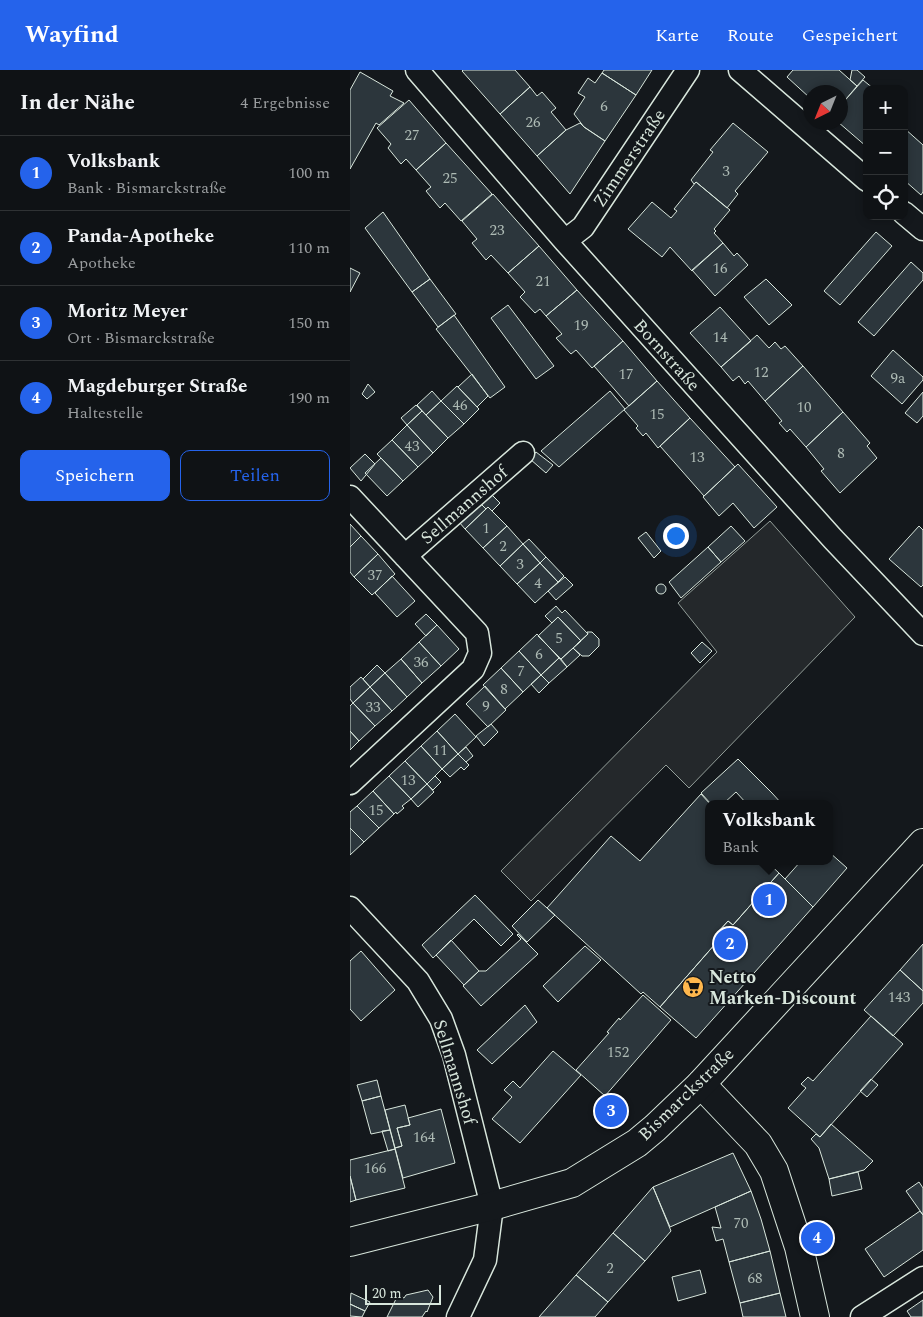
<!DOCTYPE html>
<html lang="de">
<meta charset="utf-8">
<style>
body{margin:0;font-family:Spectral,serif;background:#181b1e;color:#f1f3f6}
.controls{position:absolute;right:15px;top:15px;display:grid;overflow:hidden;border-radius:10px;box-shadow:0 2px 8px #0003}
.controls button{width:45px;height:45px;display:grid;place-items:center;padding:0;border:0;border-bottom:1px solid #2f3234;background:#0f1215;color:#f1f3f6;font:25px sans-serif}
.compass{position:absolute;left:453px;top:15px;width:45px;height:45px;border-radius:50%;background:#0f1215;box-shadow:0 2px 8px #0003;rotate:223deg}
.scale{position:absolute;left:15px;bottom:12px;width:76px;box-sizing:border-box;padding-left:5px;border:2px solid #d8e6dc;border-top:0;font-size:14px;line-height:18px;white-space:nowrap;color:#d8e6dc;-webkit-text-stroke:4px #14181c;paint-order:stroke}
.you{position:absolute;left:325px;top:465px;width:18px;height:18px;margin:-12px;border:4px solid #fff;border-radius:50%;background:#1a73e8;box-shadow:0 0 0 8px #1a73e833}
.badge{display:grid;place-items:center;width:32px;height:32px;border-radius:50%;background:#2563eb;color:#fff;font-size:16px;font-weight:700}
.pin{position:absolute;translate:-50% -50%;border:2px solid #fff;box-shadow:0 1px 5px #0006}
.popup{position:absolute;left:355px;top:730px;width:128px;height:65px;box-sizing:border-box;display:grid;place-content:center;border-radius:10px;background:#0f1215;filter:drop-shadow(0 1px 4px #0005);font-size:16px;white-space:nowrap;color:#9b9ea0}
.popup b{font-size:19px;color:#f1f3f6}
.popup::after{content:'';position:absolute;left:50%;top:100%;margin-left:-10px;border:10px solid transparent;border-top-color:#0f1215}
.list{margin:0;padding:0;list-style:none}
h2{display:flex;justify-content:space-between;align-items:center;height:65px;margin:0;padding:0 20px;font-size:21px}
h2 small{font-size:16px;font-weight:400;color:#9b9ea0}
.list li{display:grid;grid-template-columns:32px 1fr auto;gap:15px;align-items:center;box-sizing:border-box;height:75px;padding:0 20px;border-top:1px solid #2f3234}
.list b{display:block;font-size:19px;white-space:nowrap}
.list p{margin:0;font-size:16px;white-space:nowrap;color:#9b9ea0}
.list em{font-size:16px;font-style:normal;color:#9b9ea0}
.actions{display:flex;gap:10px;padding:15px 20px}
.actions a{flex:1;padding:11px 0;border:1px solid #2563eb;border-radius:10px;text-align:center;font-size:18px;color:#2563eb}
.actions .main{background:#2563eb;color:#fff}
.icon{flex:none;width:28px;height:28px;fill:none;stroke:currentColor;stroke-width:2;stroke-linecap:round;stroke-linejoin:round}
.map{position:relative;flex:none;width:573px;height:1247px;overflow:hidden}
header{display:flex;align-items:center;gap:30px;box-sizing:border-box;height:70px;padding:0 25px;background:#2563eb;color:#fff}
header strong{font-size:24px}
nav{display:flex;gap:28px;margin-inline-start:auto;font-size:18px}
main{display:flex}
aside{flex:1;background:#0f1215}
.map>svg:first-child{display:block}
</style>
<header>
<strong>Wayfind</strong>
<nav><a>Karte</a><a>Route</a><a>Gespeichert</a></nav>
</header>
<main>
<aside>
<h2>In der Nähe<small>4 Ergebnisse</small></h2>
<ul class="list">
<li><span class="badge">1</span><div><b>Volksbank</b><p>Bank · Bismarckstraße</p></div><em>100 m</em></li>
<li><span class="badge">2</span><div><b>Panda-Apotheke</b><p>Apotheke</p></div><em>110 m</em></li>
<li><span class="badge">3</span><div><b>Moritz Meyer</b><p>Ort · Bismarckstraße</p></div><em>150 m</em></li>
<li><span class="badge">4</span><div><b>Magdeburger Straße</b><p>Haltestelle</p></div><em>190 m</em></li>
</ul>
<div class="actions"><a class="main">Speichern</a><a>Teilen</a></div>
</aside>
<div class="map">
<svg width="573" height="1247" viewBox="0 0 573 1247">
<rect width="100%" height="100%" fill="#14181c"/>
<!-- parking -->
<path fill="#24282b" stroke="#939e99" d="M420,451l85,96 -166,171 -23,-23 -135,136 -30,-30 216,-219 -39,-49z"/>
<!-- building -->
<path fill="#2c363c" stroke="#d8e6dc" d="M113,0h52l15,17 -30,27 -38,-43z
M254,0h48l-16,25 -34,-22z
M443,0h46l18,16 -17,20v-14h-30v6l-23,-21z
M502,0h5l8,7 -8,9 -7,-6z
M10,2l33,19 -3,5 14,7 -25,22 -3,-2 -26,46v-79z
M252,3l34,22 -31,46 -21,-14 -10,-13 11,-17 -7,-4 10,-15 7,5z
M513,10l11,9h-7v58l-29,-25h2v-16z
M180,17l7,9 5,-4 14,16 -5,4 15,18 -29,26 -37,-42z
M59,30l37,43 -30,27 -10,-11 -5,5 -13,-16 3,-4 -14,-16z
M230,53l4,4 21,14 -35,53 -33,-38 29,-26z
M383,53l35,29 -33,39 3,3 -11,14 -31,-26 -2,2 -3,-4 22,-28 -3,-2z
M554,58l19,17v47l-2,3 -17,-15z
M96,73l46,51 -31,27 -16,-18 -5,5 -14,-17 5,-4 -15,-17z
M346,112l34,28 -16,19 2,2 -2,2 9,10 -31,28 -22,-24 -8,10 -34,-28 24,-27 19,16 6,-7 -3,-2z
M143,124l46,52 -31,27 -17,-18 -5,5 -14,-17 5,-4 -15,-18z
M33,142l47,67 -18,13 -47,-64z
M526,162l16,14 -52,59 -16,-14z
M373,173l11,13 3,-3 11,12 -33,31 -23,-26z
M189,176l38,44 -31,26 -6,-7 -5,4 -15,-16 5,-5 -17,-19z
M561,192l12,11v7l-49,56 -16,-14z
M0,198l10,5 -10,19z
M80,209l26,35 -18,13 -26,-35z
M416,209l26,26 -23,20 -25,-28z
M227,220l46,51 -31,27 -16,-18 -5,4 -15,-16 6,-4 -16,-18z
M158,235l46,61 -18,13 -45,-61z
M370,237l31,34 -30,26 -31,-34z
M104,245l51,72 -15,11 -54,-69z
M407,265l12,13 6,-6 6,7 4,-3 18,20 -38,35 -17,-20 -3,3 -6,-8 -6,5 -12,-14z
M273,271l34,40 -28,25 -35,-40z
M543,280l30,27v3l-21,24 -31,-28z
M453,296l40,46 -37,35 -16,-18 -3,3 -8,-9 3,-2 -17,-20z
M122,304l16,22 -11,11 -19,-20z
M307,311l33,37 -32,30 -12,-15 -3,3 -7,-8 2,-2 -14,-16z
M18,314l7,8 -8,7 -5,-5z
M107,316l22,23 -15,15 -23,-23z
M82,321l9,10 -15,14 -9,-10z
M260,321l15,18 -66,58 -18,-16z
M573,322v24l-6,7 -12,-10z
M91,331l23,23 -16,14 -22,-23z
M66,335l6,6 -15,14 -6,-7z
M72,341l26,27 -15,15 -26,-28z
M493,342l27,31 -3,3 10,12 -37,35 -19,-22 3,-2 -18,-22z
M340,348l45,49 -31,29 -44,-50z
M57,355l26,28 -15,14 -26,-27z
M42,370l26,27 -15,14 -26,-27z
M186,382l17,13 -7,8 -16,-14z
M15,384l10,10 -14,17 -11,-13z
M31,388l22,23 -16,15 -22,-23z
M388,394l39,43 -23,21 -21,-25 -14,13 -16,-19z
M140,423l10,10 -8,8 -4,-4 -2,2 -6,-6z
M130,433l6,6 -21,20 -6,-7z
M138,437l19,19 -24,22 -18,-19z
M0,454l11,12 -11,11z
M157,456l16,18 -23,22 -17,-18z
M381,456l14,15 -24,21 -13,-15z
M569,456l4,4v55l-2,2 -32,-28z
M296,462l15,19 -7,7 -16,-20z
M11,466l17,18 -24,23 -4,-5v-25z
M179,469l17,18 -6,6 -17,-19z
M173,474l17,19 -23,21 -17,-18z
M358,477l13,15 -40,36 -12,-16z
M28,484l17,20 -23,21 -18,-18z
M196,487l18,19 -6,6 -18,-19z
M190,493l18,19 -23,21 -18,-19z
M42,506l23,25 -18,16 -22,-24z
M215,507l8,8 -17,15 -8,-9z
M306 519a5 5 0 1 1 10 0a5 5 0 1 1-10 0Z
M206,536l6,7 3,-3 23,24 -11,10 4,-3 -23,-24 -6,6 -7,-7z
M76,544l11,11 -11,11 -11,-12z
M208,547l23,24 -20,18 -23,-23z
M87,555l22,24 -18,17 -22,-24z
M237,562h5l7,7v7l-10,10h-7l-9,-8 15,-14z
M187,564l22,24 -18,17 -22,-24z
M69,572l22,24 -19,17 -21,-24z
M352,572l10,9 -12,12 -9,-10z
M223,578l7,7 -13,12 -6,-8z
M169,581l22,24 -18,17 -22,-24z
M209,588l8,9 -18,16 -8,-8z
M51,589l21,24 -15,14 -22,-24z
M27,595l8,8 -15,14 -7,-8z
M151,598l22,24 -18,17 -22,-24z
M35,603l22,24 -15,14 -22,-24z
M191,605l8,8 -10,10 -8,-9z
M11,607l9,10 -17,16 -3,-4v-12z
M135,616l21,24 -18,17 -22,-23z
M20,617l22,24 -17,15 -22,-23z
M3,633l22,23 -16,15 -9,-10v-25z
M105,644l21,23 -18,17 -21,-23z
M141,654l7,8 -14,14 -8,-10z
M0,661l9,10 -9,9z
M87,661l21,23 -16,15 -21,-23z
M71,676l21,23 -15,15 -22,-23z
M116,677l7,9 -7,6 -8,-8z
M108,684l11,11 -5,5 -3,-3 -11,10 -8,-8z
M388,689l34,34 10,11h-35l-11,-12 -13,12h-12l-10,-11z
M55,691l22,23 -16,15 -22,-23z
M39,706l22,23 -9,7 2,2 -7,6 -1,-2 -2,2 -21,-23z
M85,706l6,6 -8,8 -6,-6z
M77,714l7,8 -16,15 -7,-8z
M23,721l21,23 -15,14 -22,-22z
M351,724l9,10 -1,57h57l13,12 -46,52 -5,-4 -9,10 4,4 -63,72 -17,-15 -2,2 -94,-86 64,-72 29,25z
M7,736l22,22 -15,14 -14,-14v-16z
M0,758l14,14 -14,13z
M479,782l18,16 -34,39 -28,-28 16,-18h28z
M429,803l34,34 -117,131 -36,-31 63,-72 -4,-4 9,-10 5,4z
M125,825l38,39 -12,12 -27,-27 -41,39 -11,-13z
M188,830l17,15 -28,27 -15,-16z
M168,864l20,20 -57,52 -18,-20 16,-15h7l35,-32 -4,-4z
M101,870l28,31 -15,14 -28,-30z
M573,874v47l-23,-21z
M235,876l16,14 -43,42 -15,-16z
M11,881l34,39 -34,31 -11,-12v-48z
M550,900l23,21v12l-30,33 -29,-26z
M293,925l28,25 -66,76 -29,-26 33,-37 -2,-1 12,-14 1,2z
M175,935l12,17 -45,42 -15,-14z
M521,946l32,28 -83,93 -32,-29 18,-20 -5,-4 7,-7 5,4z
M203,981l28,24 -61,68 -28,-24 20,-22 -8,-7 9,-9 7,7z
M521,1009l7,6 -11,12 -7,-6z
M27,1010l4,16 -19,5 -5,-16z
M31,1026l9,34 -19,4 -9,-33z
M55,1035l5,20 -13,3 5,18 -7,2 -10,-38z
M91,1039l14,54 -52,15 -8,-30 7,-2 -5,-18 13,-3 -2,-7z
M481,1054l42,37 -9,9 -35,9 -10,-31 -8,-9 5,-5 4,3z
M40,1060l5,19 -7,2 -6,-20z
M45,1079l10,39 -49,12 -6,-24v-16z
M383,1083l18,38 -81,36 -17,-40z
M508,1102l4,17 -30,7 -3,-17z
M0,1106l6,24 -6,2z
M569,1112l4,6v27l-17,-24z
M303,1117l18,44 -26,30 -32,-28z
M401,1121l10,28 9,32 -41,11 -6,-23 -7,2 -4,-14 9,1 -6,-21z
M570,1141l3,4v35l-39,27 -19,-28z
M263,1163l32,28 -37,41 -32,-27z
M420,1181l10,42 -40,10 -11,-41z
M350,1200l6,23 -28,8 -6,-24z
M226,1205l32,27 -13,15h-56z
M78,1220l5,7 -6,15 -1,-1 -4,6h-35l11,-22 6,3 2,-3z
M1,1223l19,9 -5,9 -15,-7z
M430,1223l6,24h-43l-3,-14z
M573,1230v17h-12l-4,-6z
M0,1234l15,7 -3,6 -12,-1z"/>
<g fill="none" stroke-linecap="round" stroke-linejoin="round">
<!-- minor casing -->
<g stroke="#d8e6dc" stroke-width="25">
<path id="minor" d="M67,0l148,171 268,298 90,95
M390,0l127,110
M554,143l19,16
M215,171l18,-14 105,-157
M0,427l127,136 3,20 -7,16 -123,114
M55,486l118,-103
M0,838l68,73 23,38 13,36 38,151 -7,54 -27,57
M512,1247l61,-39"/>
</g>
<!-- tertiary casing -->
<g stroke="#d8e6dc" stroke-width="30">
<path id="tertiary" d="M351,1014l57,60 16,27 25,76 16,70"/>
</g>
<!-- secondary casing -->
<g stroke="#d8e6dc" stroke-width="30">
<path id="secondary" d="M0,1172l142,-36 80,-23 65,-40 18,-15 46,-44 222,-241"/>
</g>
<!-- minor -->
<use href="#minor" stroke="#14181c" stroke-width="22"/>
<!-- tertiary -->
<use href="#tertiary" stroke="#14181c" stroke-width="28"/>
<!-- secondary -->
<use href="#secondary" stroke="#14181c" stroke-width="28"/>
</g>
<!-- icons -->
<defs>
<g id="supermarket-disc" transform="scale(1.125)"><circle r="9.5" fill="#ffb74d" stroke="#14181c"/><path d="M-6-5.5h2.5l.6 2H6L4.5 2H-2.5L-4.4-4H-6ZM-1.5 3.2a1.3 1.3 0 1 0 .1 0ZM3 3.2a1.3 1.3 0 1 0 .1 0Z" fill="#111"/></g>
</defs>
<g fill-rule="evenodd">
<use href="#supermarket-disc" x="343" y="917"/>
</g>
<g text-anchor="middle" stroke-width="4" stroke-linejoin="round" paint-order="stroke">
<!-- number labels -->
<g font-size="15" fill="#adbab4">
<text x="254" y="41">6</text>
<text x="183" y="57">26</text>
<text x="62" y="70">27</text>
<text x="376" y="106">3</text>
<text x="100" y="113">25</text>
<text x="147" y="165">23</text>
<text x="370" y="203">16</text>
<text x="193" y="216">21</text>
<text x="231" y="260">19</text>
<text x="370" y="272">14</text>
<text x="411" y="307">12</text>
<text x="276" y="309">17</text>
<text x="548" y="313">9a</text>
<text x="110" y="340">46</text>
<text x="454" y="342">10</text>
<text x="307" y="349">15</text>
<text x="62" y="381">43</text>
<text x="491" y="388">8</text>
<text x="347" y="392">13</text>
<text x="136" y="463">1</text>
<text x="153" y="481">2</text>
<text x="170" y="499">3</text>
<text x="25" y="510">37</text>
<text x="188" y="518">4</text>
<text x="209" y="573">5</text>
<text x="189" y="589">6</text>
<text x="71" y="597">36</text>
<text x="171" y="606">7</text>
<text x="154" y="624">8</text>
<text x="136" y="641">9</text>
<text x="23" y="642">33</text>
<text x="90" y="685">11</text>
<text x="58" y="715">13</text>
<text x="26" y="745">15</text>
<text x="549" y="932">143</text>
<text x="268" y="987">152</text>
<text x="74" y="1072">164</text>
<text x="25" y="1103">166</text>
<text x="391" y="1158">70</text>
<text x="260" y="1203">2</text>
<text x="405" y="1213">68</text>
</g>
<!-- street labels -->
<g font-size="18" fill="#d8e6dc" stroke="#14181c">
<text transform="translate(279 88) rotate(-56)" y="6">Zimmerstraße</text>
<text transform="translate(317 285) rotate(48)" y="6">Bornstraße</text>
<text transform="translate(114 435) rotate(-41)" y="6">Sellmannshof</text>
<text transform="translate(105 1002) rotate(73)" y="6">Sellmannshof</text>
<text transform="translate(336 1024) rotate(-44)" y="6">Bismarckstraße</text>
</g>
<!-- poi labels -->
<g font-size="18" font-weight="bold" fill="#d8e6dc" stroke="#14181c" text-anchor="start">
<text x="359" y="913">Netto<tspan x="359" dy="21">Marken-Discount</tspan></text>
</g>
</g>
</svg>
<div class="controls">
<button>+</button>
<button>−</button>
<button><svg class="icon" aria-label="locate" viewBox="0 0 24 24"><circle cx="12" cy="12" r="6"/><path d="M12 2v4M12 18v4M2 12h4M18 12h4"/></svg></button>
</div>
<svg class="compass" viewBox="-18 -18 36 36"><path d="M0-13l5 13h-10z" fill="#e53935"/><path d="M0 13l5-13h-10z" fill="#9b9ea0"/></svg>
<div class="scale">20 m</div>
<div class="you"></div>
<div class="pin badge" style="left:419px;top:830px">1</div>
<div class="popup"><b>Volksbank</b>Bank</div>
<div class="pin badge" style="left:380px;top:874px">2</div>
<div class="pin badge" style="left:261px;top:1041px">3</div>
<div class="pin badge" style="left:467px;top:1168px">4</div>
</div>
</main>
